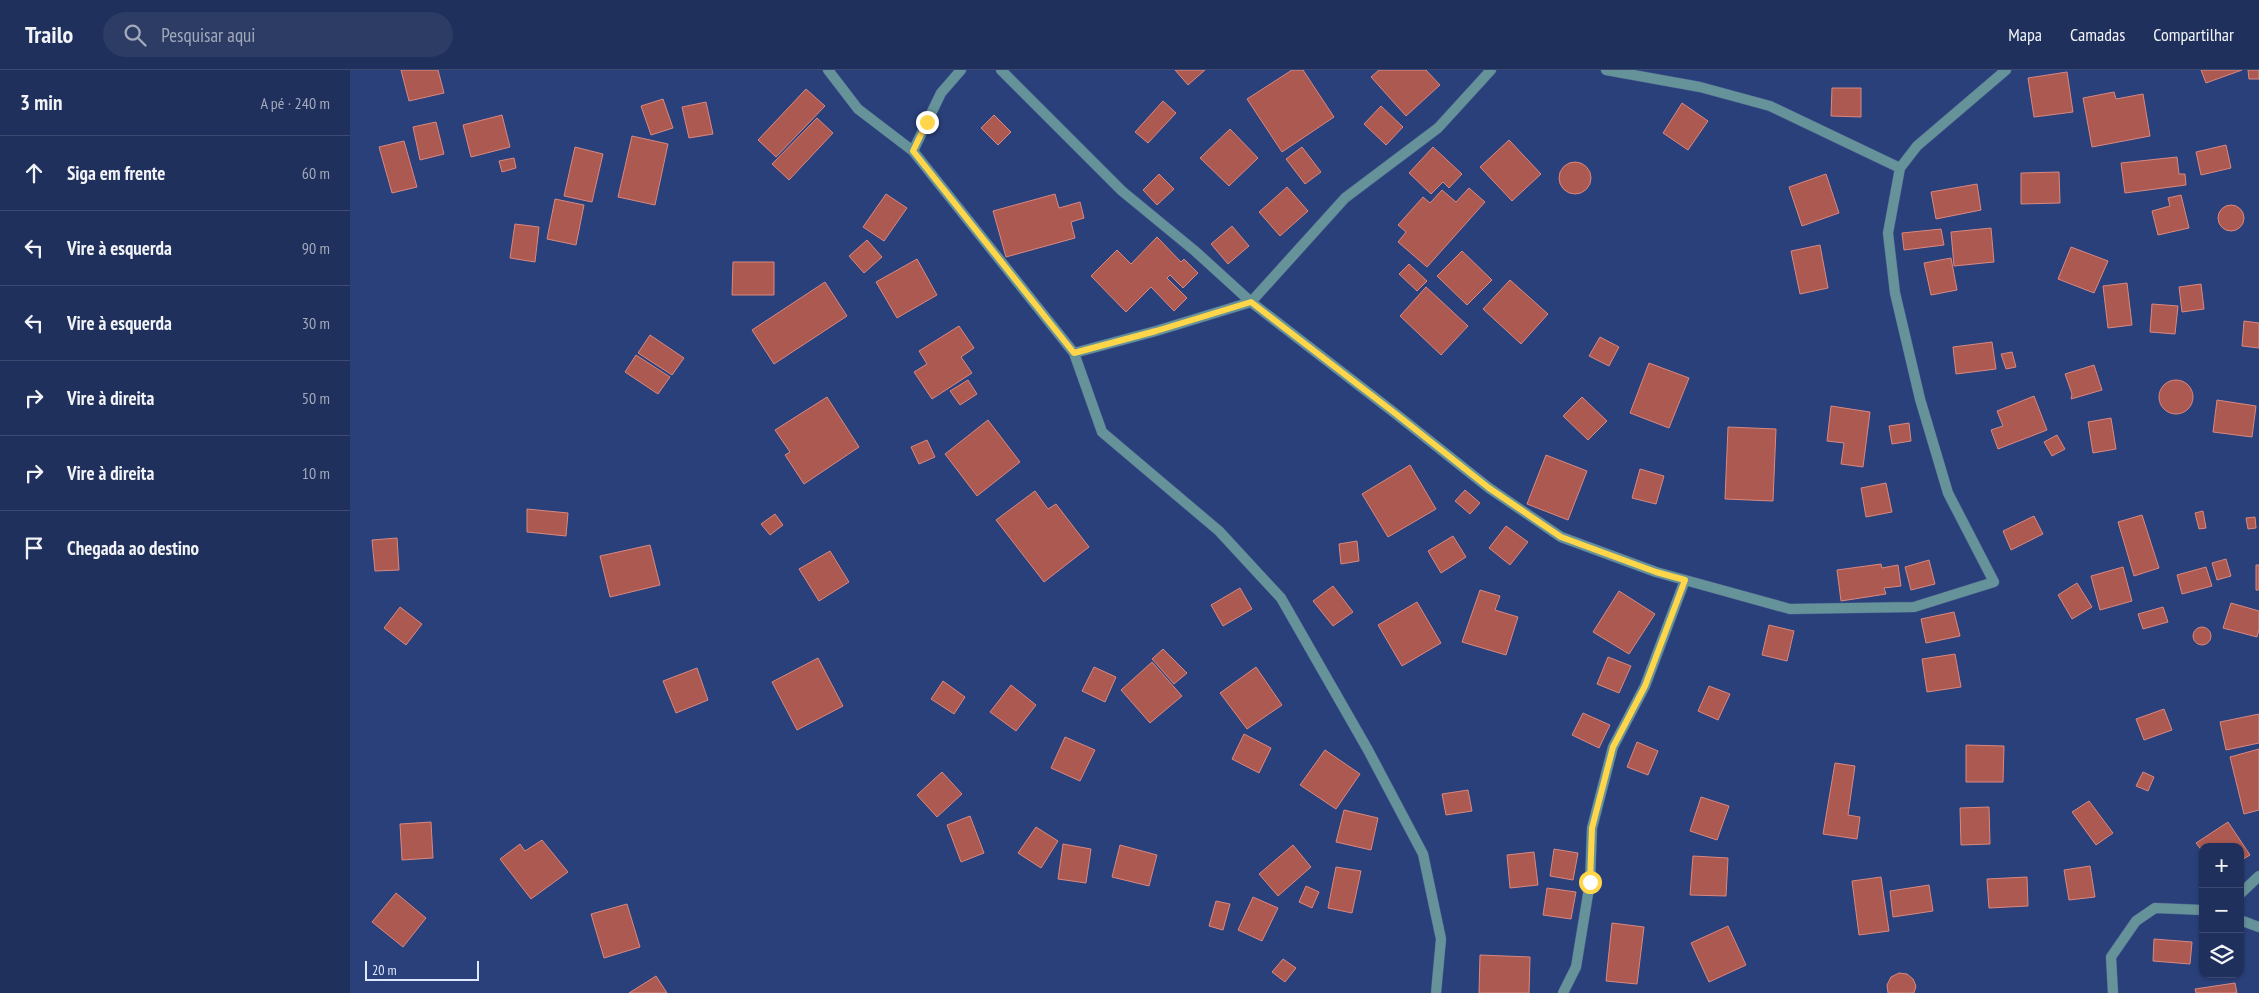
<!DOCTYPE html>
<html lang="pt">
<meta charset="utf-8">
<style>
body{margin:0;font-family:"PT Sans Narrow",sans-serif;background:#2d3c65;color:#f1f3f6}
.controls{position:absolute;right:15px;bottom:15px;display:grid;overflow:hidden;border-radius:10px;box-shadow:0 1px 4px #0004}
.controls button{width:45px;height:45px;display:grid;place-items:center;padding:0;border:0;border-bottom:1px solid #3d4b72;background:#20305c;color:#f1f3f6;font:25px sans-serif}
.scale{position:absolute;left:15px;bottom:12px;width:114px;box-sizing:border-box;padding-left:5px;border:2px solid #dee8fd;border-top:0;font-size:14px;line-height:18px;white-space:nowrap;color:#dee8fd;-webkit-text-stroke:4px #2a407a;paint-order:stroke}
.stop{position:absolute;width:15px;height:15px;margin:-11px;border:4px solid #ffd54a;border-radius:50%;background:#fff}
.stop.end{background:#ffd54a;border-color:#fff;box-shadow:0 1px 5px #0008}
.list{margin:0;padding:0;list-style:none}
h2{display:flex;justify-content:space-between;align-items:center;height:65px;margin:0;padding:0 20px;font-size:21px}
h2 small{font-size:16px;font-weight:400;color:#a2a9bb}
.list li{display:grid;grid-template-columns:32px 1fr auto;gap:15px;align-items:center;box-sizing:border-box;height:75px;padding:0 20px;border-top:1px solid #3d4b72}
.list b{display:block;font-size:19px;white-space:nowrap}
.list em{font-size:16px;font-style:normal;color:#a2a9bb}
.icon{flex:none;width:28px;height:28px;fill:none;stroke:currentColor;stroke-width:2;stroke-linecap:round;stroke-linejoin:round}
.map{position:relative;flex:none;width:1909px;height:923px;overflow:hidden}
header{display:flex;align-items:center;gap:30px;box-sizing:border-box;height:70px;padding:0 25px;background:#20305c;border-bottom:1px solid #3d4b72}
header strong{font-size:24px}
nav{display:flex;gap:28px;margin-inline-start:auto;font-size:18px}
.search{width:350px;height:45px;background:#2d3c65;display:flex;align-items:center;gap:12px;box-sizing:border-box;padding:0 18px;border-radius:28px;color:#a2a9bb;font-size:19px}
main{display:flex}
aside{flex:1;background:#20305c}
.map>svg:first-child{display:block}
</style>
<header>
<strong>Trailo</strong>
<div class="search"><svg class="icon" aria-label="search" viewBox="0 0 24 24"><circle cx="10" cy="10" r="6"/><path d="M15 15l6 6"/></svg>Pesquisar aqui</div>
<nav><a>Mapa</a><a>Camadas</a><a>Compartilhar</a></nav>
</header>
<main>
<aside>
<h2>3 min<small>A pé · 240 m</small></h2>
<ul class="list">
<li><svg class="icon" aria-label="ahead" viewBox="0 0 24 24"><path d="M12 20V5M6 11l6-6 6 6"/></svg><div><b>Siga em frente</b></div><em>60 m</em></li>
<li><svg class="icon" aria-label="left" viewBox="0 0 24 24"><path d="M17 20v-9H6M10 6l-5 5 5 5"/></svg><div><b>Vire à esquerda</b></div><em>90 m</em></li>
<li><svg class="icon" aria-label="left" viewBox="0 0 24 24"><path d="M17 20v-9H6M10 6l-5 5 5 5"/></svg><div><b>Vire à esquerda</b></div><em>30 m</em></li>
<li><svg class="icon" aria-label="right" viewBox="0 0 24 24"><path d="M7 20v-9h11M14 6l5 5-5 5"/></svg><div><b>Vire à direita</b></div><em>50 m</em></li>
<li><svg class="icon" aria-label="right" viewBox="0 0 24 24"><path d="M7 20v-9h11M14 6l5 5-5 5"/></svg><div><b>Vire à direita</b></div><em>10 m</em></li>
<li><svg class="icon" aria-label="arrive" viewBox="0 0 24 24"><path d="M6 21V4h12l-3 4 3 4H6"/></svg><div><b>Chegada ao destino</b></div></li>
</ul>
</aside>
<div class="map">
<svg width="1909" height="923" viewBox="0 0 1909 923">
<rect width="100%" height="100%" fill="#2a407a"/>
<!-- building -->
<path fill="#ac5952" stroke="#d98880" d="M51,0h37l6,23 -35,8z
M825,0h30l-17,15z
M942,0h11l31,47 -52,35 -35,-53z
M1029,0h47l14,15 -34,31 -35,-39z
M1851,0h41l-36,13z
M1898,0h11v9h-10z
M1717,2l6,40 -39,5 -6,-39z
M1482,18h29v29l-30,-1z
M456,19l19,17 -49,51 -18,-17z
M1764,22l2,7 27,-5 7,42 -58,11 -9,-49z
M313,29l10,29 -22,7 -10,-29z
M813,31l13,12 -28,30 -13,-11z
M356,32l7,32 -24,4 -7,-31z
M1332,33l26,18 -20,29 -25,-17z
M1031,36l22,21 -17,18 -22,-21z
M152,45l8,32 -39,10 -8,-32z
M644,45l17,17 -13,13 -17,-17z
M467,48l16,15 -44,47 -17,-16z
M86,52l8,32 -24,6 -7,-33z
M880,59l28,29 -29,28 -29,-28z
M282,66l36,8 -13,61 -37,-8z
M1159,70l32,34 -29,27 -32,-34z
M54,71l13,46 -25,6 -13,-46z
M1876,75l5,23 -30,7 -5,-23z
M225,77l28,7 -11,48 -28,-6z
M952,77l19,25 -16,12 -19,-25z
M1083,77l29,27 -13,14 -6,-6 -12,12 -22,-21z
M1827,87l2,17h6l1,11 -61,8 -4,-30z
M164,88l2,10 -14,4 -3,-11z
M1209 108a16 16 0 1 1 32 0a16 16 0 1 1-32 0Z
M1709,102l1,31 -39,1v-31z
M809,104l15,15 -17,16 -14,-15z
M1476,104l13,39 -37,13 -13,-39z
M1627,114l4,26 -45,9 -5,-27z
M937,117l21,24 -28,25 -21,-24z
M1119,118l16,14 -58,65 -29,-25 8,-10 -8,-7 25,-28 7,6 12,-13 14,12z
M536,124l21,14 -23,33 -21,-14z
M705,124l4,14 21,-6 4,16 -13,4 4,16 -69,19 -13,-46z
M1831,125l8,33 -31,7 -6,-24 18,-5 -2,-8z
M205,129l29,6 -8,40 -29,-6z
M1868 148a13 13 0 1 1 26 0a13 13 0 1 1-26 0Z
M165,154l24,3 -4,35 -25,-4z
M882,156l17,20 -21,18 -17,-20z
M1641,158l3,34 -40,4 -3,-34z
M1591,159l3,16 -40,5 -2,-17z
M807,167l24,25 3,-3 14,14 -15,15 -13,-13 -3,3 20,20 -13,13 -23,-24 -25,25 -35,-36 26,-26 14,14z
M517,170l15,17 -18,16 -15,-17z
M1470,175l8,43 -28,6 -9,-43z
M1721,177l37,14 -14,32 -36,-14z
M1112,181l30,29 -25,25 -30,-29z
M1601,188l6,32 -26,5 -7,-32z
M567,189l20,36 -40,23 -21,-36z
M383,192h41v33h-42z
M1059,194l18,17 -10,10 -18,-17z
M1160,210l38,34 -27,30 -38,-35z
M475,212l22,34 -73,48 -22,-34z
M1777,213l5,42 -24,3 -5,-42z
M1851,214l3,25 -22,3 -3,-25z
M1076,217l42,39 -27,29 -41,-39z
M1802,234l26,2 -3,28 -25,-2z
M1894,251l15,2v25l-17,-2z
M609,256l15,22 -13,9 11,16 -40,26 -18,-27 13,-8 -8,-13z
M300,265l34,23 -12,17 -34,-22z
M1250,267l19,10 -10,19 -20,-10z
M1642,272l4,27 -40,5 -3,-27z
M1662,282l4,15 -10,2 -5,-15z
M286,285l34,22 -12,17 -33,-22z
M1299,293l40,15 -20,50 -39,-15z
M1744,295l8,25 -31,9 1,-5 -7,-20z
M1809 327a17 17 0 1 1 34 0a17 17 0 1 1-34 0Z
M618,310l9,14 -17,11 -10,-14z
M1684,326l13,34 -49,19 -7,-19 12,-4 -6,-15z
M477,327l32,50 -55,37 -19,-29 5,-3 -15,-22z
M1232,327l25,24 -19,19 -25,-24z
M1867,330l39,6 -4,31 -39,-5z
M1481,336l39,6 -7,55 -22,-3 3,-21 -17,-2z
M1761,348l5,31 -23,4 -5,-31z
M638,350l32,42 -43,34 -32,-42z
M1559,353l2,18 -19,3 -3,-18z
M1378,357l48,2 -3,72 -48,-2z
M1707,365l8,14 -13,7 -8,-14z
M577,370l8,17 -16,7 -8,-17z
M1196,385l41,16 -19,49 -41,-16z
M1060,395l26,44 -48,28 -26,-43z
M1290,399l24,7 -8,28 -24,-6z
M1536,413l6,29 -26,5 -5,-29z
M1115,420l15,13 -10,11 -15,-13z
M685,421l13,18 8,-5 33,43 -45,35 -48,-62z
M177,439l41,4 -2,23 -39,-4z
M1853,441l3,17 -7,1 -4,-16z
M425,444l8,11 -13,10 -9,-11z
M1792,445l17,53 -25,8 -16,-54z
M1684,446l9,18 -32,16 -8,-19z
M1905,447l1,11 -8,1 -2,-11z
M1156,456l22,16 -18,23 -21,-17z
M1103,466l13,21 -25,16 -13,-22z
M47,468l2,32 -24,1 -3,-31z
M1007,471l2,20 -18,3 -2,-20z
M300,475l10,40 -50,12 -10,-41z
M480,481l19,31 -30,19 -20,-32z
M1876,489l5,17 -14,4 -5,-17z
M1579,490l6,24 -24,6 -6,-23z
M1531,494l1,4 16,-3 3,21 -17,2 2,6 -45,7 -4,-31z
M1906,495h3v25h-3z
M1773,497l9,34 -32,9 -9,-34z
M1856,497l6,19 -30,8 -5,-19z
M1727,513l15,24 -20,12 -14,-24z
M983,516l20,26 -20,14 -20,-25z
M890,518l12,21 -29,17 -12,-21z
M1130,520l20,6 -5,14 23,7 -12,38 -44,-13z
M1269,521l36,23 -26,40 -36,-22z
M1067,532l24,41 -39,23 -24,-41z
M1881,533l28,8v18l-2,8 -34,-9z
M50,537l22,17 -16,21 -22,-17z
M1813,537l5,15 -25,7 -5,-15z
M1604,542l6,24 -34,7 -5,-24z
M1419,555l25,6 -7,30 -25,-6z
M1843 566a9 9 0 1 1 18 0a9 9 0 1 1-18 0Z
M813,579l24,24 -13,11 -22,-25z
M1605,584l6,33 -34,5 -5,-33z
M1258,587l23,9 -12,27 -22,-9z
M468,588l25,48 -46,24 -25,-48z
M802,592l30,34 -32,27 -29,-33z
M744,597l22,10 -11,25 -23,-11z
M906,597l26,38 -35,24 -27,-36z
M347,598l11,32 -32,13 -13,-32z
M593,611l22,16 -11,17 -23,-15z
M661,615l25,20 -20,26 -26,-19z
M1359,616l21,8 -12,26 -20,-9z
M1814,639l8,21 -28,10 -8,-21z
M1233,643l27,12 -11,23 -27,-13z
M1909,644v29l-33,7 -6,-28z
M894,664l27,14 -12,25 -27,-14z
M715,667l30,13 -15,31 -29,-13z
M1287,672l21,9 -10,24 -21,-8z
M1616,675l38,1 -1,36h-37z
M1909,679v61l-15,4 -14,-57z
M975,680l35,24 -24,35 -36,-24z
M1485,693l20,3 -7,49 12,2 -3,22 -34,-5z
M592,702l20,22 -25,23 -20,-22z
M1793,702l11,5 -6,14 -12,-5z
M1118,720l4,21 -26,4 -4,-21z
M1351,727l28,9 -12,34 -27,-9z
M1739,731l24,32 -17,12 -24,-33z
M1639,737l1,37 -29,1 -1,-37z
M994,740l34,8 -7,32 -35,-8z
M620,746l14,37 -23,9 -14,-37z
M81,752l2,36 -31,2 -2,-36z
M1878,752l22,33 -10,6v-14h-37v5l-7,-9z
M686,757l22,14 -17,27 -23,-15z
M192,770l26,32 -37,27 -31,-40 20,-15 5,7z
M713,774l28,5 -5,34 -28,-4z
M770,775l37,10 -8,31 -37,-9z
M943,775l18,22 -33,29 -19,-22z
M1204,779l24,4 -5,27 -23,-4z
M1184,782l4,33 -28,3 -3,-33z
M1343,786l35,2 -2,38 -36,-1z
M1740,796l5,31 -26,3 -5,-30z
M986,797l25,4 -9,42 -24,-5z
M1531,807l8,54 -30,4 -7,-54z
M1677,807l1,29 -39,2 -2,-29z
M1579,815l4,26 -40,6 -3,-26z
M956,816l13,6 -7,16 -13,-6z
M1197,818l29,4 -5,27 -28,-4z
M46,823l30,25 -23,29 -31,-25z
M903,827l25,11 -16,33 -24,-11z
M866,831l14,3 -7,26 -14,-4z
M277,834l13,43 -36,11 -13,-44z
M1262,853l32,4 -7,57 -31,-3z
M1378,856l18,39 -37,17 -18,-39z
M1804,869l38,3 -2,22 -37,-3z
M1130,885l50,2 -1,36h-50z
M933,889l13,9 -11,14 -13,-10z
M1549,903l8,1 6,5 3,7 -2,7h-26l-1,-8 4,-8z
M306,906l11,17h-38z
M1885,913l2,10h-41l-1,-4z"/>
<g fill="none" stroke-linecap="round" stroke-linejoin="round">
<!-- minor casing -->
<g stroke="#475b8f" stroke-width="11">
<path id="minor" d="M478,0l30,39 55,42 28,-58 20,-23
M651,0l121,121 73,60 56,51 94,-104 93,-70 53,-58
M1256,0l94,17 70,19 130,62
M563,81l161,202
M1890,824l19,-18
M1890,850l19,7
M1086,923l5,-54 -18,-85 -55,-104 -87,-152 -62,-67 -117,-99 -28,-79 82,-22 95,-29 145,112 93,74 72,49 95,35 134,37 124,-2 80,-25 -46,-89 -28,-94 -25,-106 -7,-60 12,-65 17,-22 89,-76
M1213,923l13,-26 14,-85 2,-54 21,-81 32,-61 40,-106
M1763,923l-2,-36 25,-36 19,-13 48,2"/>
</g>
<!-- minor -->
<use href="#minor" stroke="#669399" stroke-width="10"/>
</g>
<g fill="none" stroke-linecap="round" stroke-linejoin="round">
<!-- route -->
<path stroke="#ffd54a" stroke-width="6" d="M577,52l-14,29 161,202 82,-22 95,-29 145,112 93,74 72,49 95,35 29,8 -40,106 -32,61 -21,81 -2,54"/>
</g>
</svg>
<div class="controls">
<button>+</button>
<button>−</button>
<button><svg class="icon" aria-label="layers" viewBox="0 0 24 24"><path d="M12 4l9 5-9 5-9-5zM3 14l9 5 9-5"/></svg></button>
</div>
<div class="scale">20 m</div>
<div class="stop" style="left:1240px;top:812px"></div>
<div class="stop end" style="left:577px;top:52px"></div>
</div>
</main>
